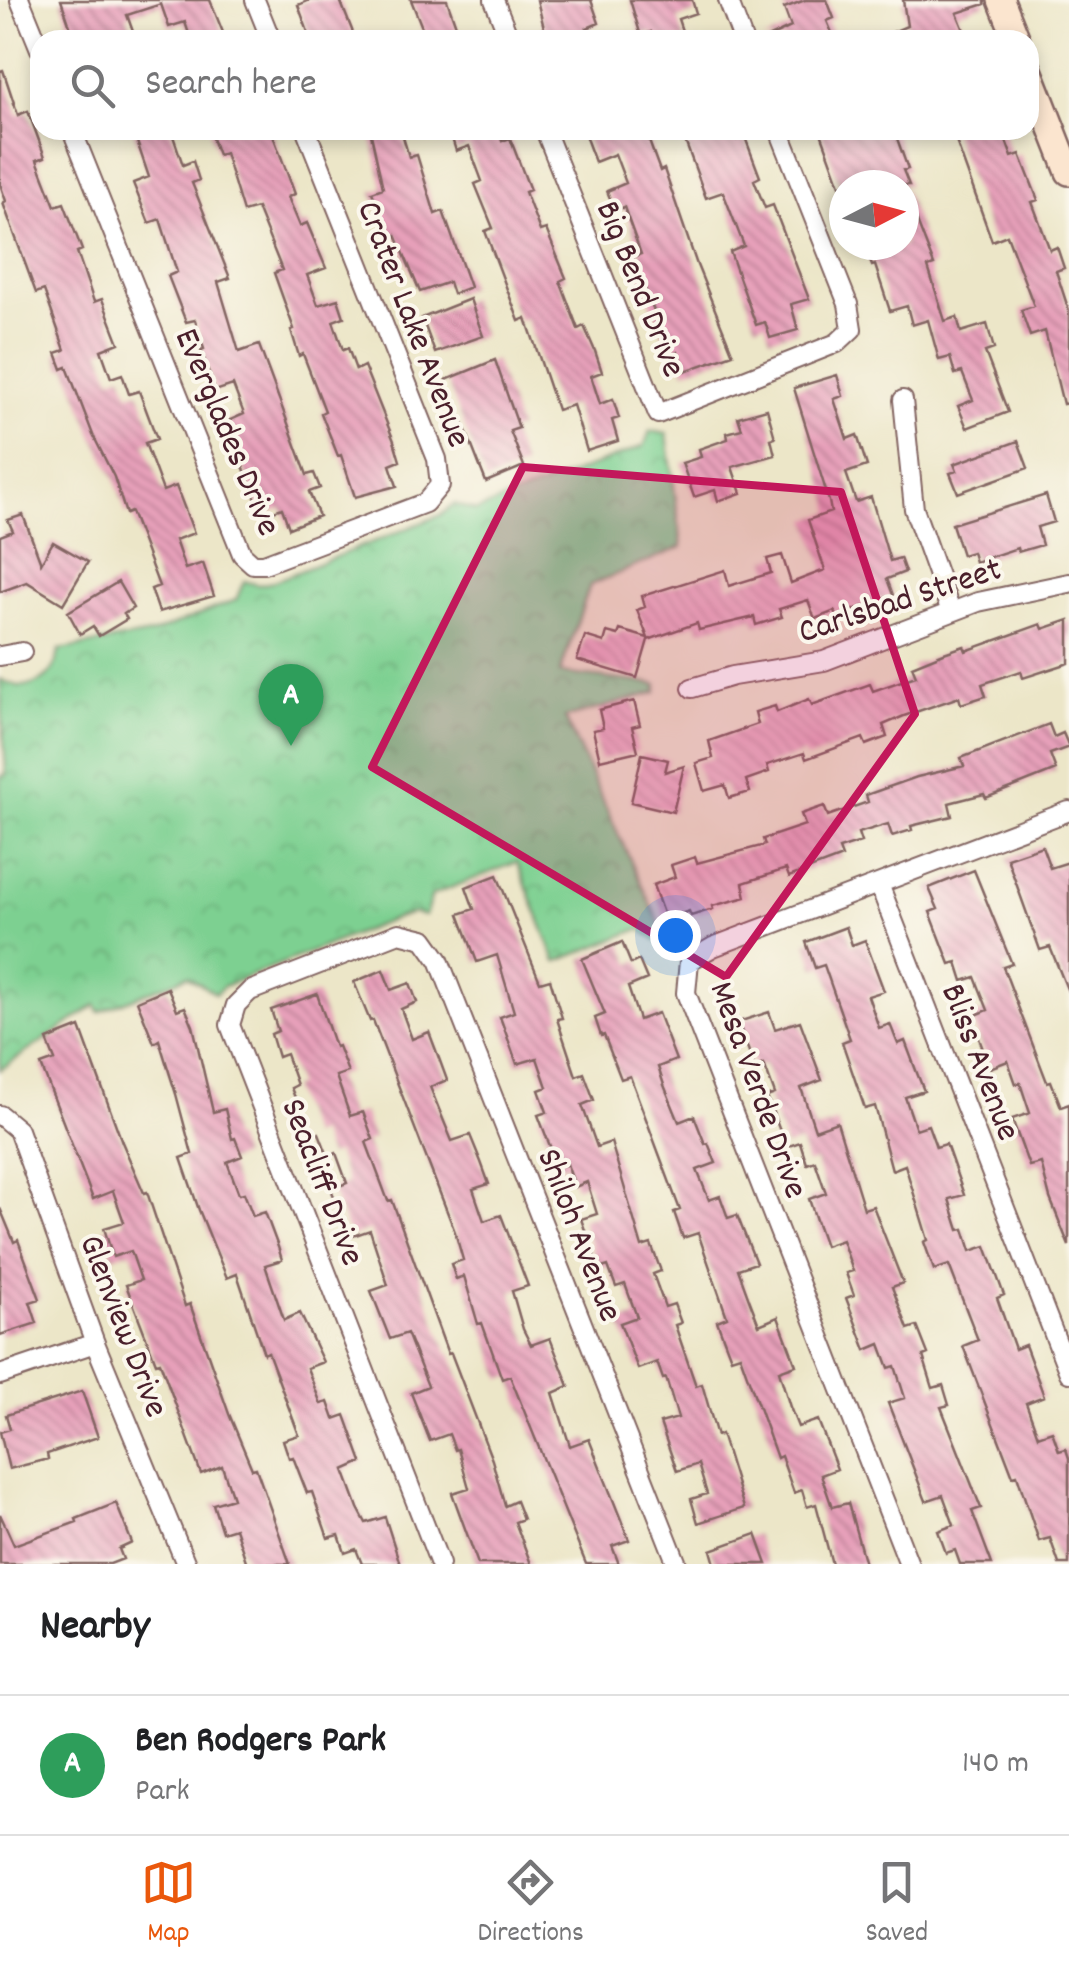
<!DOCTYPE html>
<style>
body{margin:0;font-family:Dekko,sans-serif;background:#f2f2f2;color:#202124}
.compass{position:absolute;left:829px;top:170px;width:90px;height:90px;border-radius:50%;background:#fff;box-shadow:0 5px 15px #0003;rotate:84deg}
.you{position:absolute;left:675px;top:935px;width:35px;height:35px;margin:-25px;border:8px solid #fff;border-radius:50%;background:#1a73e8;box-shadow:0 0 0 15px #1a73e833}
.badge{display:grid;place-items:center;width:65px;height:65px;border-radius:50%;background:#ea580c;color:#fff;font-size:32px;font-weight:700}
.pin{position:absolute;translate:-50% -82px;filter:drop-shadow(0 2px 5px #0008)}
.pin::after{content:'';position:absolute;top:52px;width:35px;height:30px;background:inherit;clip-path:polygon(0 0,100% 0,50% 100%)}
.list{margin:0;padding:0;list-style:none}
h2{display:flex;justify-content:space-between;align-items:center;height:130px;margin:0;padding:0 40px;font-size:42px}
h2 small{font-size:32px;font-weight:400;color:#757577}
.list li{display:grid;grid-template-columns:65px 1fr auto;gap:30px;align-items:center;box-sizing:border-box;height:140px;padding:0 40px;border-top:2px solid #e0e0e0}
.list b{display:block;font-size:38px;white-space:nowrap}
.list p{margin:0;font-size:32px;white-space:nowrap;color:#757577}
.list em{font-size:32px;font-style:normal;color:#757577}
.icon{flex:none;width:55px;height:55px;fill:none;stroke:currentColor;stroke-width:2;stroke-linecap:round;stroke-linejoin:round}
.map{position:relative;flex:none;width:1069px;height:1564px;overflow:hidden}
.search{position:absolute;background:#fff;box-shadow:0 5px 15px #0003;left:30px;right:30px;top:30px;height:110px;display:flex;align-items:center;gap:25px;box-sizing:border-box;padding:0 35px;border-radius:30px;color:#757577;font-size:38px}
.sheet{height:270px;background:#fff}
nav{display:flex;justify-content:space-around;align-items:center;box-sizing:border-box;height:140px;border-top:2px solid #e0e0e0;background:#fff;font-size:28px;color:#757577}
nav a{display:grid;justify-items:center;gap:5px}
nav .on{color:#ea580c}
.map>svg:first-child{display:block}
</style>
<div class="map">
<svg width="1069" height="1564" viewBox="0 0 1069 1564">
<defs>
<pattern id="park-crowns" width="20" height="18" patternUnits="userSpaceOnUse" patternTransform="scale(2.5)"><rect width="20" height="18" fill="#7dd091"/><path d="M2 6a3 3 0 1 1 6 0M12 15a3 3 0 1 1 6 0" fill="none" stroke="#6eb27d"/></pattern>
<pattern id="building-back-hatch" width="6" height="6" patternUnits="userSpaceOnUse" patternTransform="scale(2.5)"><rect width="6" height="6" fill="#e7a0ba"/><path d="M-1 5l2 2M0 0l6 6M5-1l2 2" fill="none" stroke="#bd8297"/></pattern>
</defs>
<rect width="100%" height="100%" fill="#fbf7ec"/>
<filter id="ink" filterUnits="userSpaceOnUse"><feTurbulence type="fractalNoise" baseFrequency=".01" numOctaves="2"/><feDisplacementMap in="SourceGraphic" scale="20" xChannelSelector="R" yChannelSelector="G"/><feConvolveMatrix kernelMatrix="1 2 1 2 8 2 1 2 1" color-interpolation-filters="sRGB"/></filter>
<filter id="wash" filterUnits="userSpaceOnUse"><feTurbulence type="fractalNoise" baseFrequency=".0048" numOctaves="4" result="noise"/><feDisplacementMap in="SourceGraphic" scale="40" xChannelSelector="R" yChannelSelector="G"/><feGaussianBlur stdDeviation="2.25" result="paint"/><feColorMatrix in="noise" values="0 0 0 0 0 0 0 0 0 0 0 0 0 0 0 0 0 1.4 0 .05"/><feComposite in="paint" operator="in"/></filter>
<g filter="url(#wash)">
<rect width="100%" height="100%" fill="#ece6c8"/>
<!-- park -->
<path fill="url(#park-crowns)" stroke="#64785e" stroke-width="2.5" d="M650,431l17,3 15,113 -92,38 -30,88 97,11v8l-92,26 97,211 20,15 -9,9 -33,-24 -84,33 -39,-100 -85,33 -7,21 -11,-3 -18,5 -172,68 -8,8 -29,-18 -88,36 -3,-7 -96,65v-293l6,-3 -6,-95c28,16 55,3 59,-29l92,-16 85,-34 8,-19 15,4 13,-3 169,-67 14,-11 21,7 168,-65z"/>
<g id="blocks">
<!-- building -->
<path fill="url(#building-back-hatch)" d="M61,0h149l16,40h-35l-6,-18 -16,5 -8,-23 -34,11 9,25h-39l-3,-9 -20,7z
M310,0h30l16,40h-45l-13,-35z
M411,0h36l14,40h-34z
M537,0h54l8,23 -12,5 5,12h-45z
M630,0h62l4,13 -18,6 7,21h-31l-3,-8 -10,4z
M805,0h22l7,18 -7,3 8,19h-72l28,-13 -7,-19z
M903,0h82v4l-28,9 9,22 -13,5h-79l33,-14z
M3,70l15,45 10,-4 17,46 -8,3 18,46 9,-3 18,47 -5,2 17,50 8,-3 17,44 -18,7 10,28 11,-4 7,20 10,-3 18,48 -12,4 18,48 13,-5 18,47 -19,7 10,29 18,-6 11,33 -55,16 -8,-23 8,-3 -28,-74 -5,2 -12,-37 -21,-42 -26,-68 -5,2 -6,-16 9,-3 -21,-60 -8,3 -33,-90 3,-2 -6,-17v-113z
M133,130h38l12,35 10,-4 6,19 -7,3 38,95 -12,4 21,70 20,-7 48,130 7,-2 6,15 -11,4 10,24 -30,12 -7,-20 -20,7 -36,-93 18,-8 -11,-29 -18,6 -14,-41 3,-1 -9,-29 -9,2 -18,-46 9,-4 -17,-53 -11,4 -16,-40 16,-6z
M209,130h62l24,64 -7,3 12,29 7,-3 19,45 -19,7 11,30 20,-6 6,18 -11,4 10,29 5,-2 8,22 8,-4 30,75 6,20 -10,4 7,21 -42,11 -14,-42 -3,1 -17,-43 4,-2 -22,-57 -4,2 -8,-26 3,-1 -20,-56 8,-3 -25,-62 -14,4 -18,-59 -7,2z
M370,130h31l8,27 8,-2 18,59 8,-3 27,76 -17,7 -4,-12 -29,10 -24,-57 -7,2 -17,-45 11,-4z
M463,130h45l-8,5 2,6 8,-3 20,52 -5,2 15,39 6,-2 20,49 -6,3 18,48 6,-3 11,25 7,21 -11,4 9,28 13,-5 6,19 -7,2 6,21 -31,10 -14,-46 -16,5 -31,-92 -7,3 -34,-90 8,-3 -18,-44 7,-3 -13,-35 -13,5 -5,-16z
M583,130h62l15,41 4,-2 33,96 36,89 -48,17 -7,-19 -7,3 -38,-98 8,-3 -17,-47 -9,4 -8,-20 19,-8 -11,-29 -20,8z
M681,130h52l4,10 8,-3 15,40 -6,3 11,28 8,-3 36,94 -18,5 7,26 -28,8 -5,-16 -9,3 -26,-73 14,-6 -21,-54 -17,6z
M820,130h74l14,39 -5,1 6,15h-69z
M952,130h50l10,27 8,-3 18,46 -6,2 18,48 7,-3 7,21 -8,3 13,40v92l-6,1 -18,-73 -15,5 -9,-26 13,-4 -27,-71 -15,6z
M904,188l30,77 -6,2 17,54 12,-4 4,15 26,-8 7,25 -9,3 23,60 -41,16 -9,-22 15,-6 -11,-28 -7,2 -5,-17 -11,3 -11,-40 -16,5 -5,-19 -17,5 -15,-46 -3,1 -8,-21h40z
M470,299l13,37 -48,17 -13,-35z
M495,360l24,68 -9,3 14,35 -38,16 -40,-102z
M837,375l6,21 -9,3 13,40 10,-4 10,31 -21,7 10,29 15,-5 19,64 10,-3 5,14 -18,7 6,16 -56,22 -2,-6 -20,8 -7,-19 -29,9 3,8 -26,8 -2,-8 -55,13 -2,-7 -49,17 -11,38 -60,-18 8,-24 19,6 3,-10 11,3 2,-5 28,8 -11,-28 8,-3 -3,-11 83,-26 4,16 42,-13 -4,-14 15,-4 9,28 34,-13 -17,-50 23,-8 -2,-11 -35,-113z
M767,409l8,29 -4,1 4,16 -43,12 9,26 -23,8 -3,-11 -21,7 -12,-34 19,-6 -2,-8 29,-10 -1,-6 15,-4 -4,-12z
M1018,441l10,27 -70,25 -8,-20 7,-2 -3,-7z
M1046,495l8,27 -17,5 5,18 -24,7 -1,-4 -42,14 -3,-10 -10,3 -10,-31z
M23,515l18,48 12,-21 35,20 -25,42 -36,-22 -27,10v-56l13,-5 -5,-11z
M118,582l15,26 -9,6 3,5 -28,17 -6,-10 -13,8 -12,-22z
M1069,620v43l-46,15 -2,-7 -39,13 4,12 -25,8 -2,-7 -55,19 -21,9 4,12 -21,8 -3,-7 -57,21 -2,-6 -37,12 2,7 -23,8 4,12 -21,6 -4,-13 -21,6 -8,-28 17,-5 -4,-17 49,-17 -3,-12 20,-6 2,6 32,-13 3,6 58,-21 3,7 43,-15 -4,-10 32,-13 20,-7 2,5 75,-27 2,5z
M634,701l6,24 -8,2 6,24 -38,9 -7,-30 10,-2 -4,-18z
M1049,724l5,13 9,-4 6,14 -19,7 6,16 -70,28 -2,-4 -35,9 3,13 -41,10 1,4 -20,6 -4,-12 -30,9 3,9 -22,7 3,8 -53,20 -3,-8 -43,14 3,14 -34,9 1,3 -22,7 -2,-5 -24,8 -12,-34 22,-8 -4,-12 24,-8 2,6 68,-18 -2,-6 42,-14 -4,-11 23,-8 4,10 40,-14 -2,-7 51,-18 47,-11 -3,-8z
M642,754l26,6 -3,12 19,-6 -11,46 -42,-10z
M1042,846l8,22 19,-6v132l-19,-47 -10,3 -33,-92z
M974,870l38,94 -9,3 44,115 4,-1 10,26 8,-3v142l-19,-48 -9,-35 -12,3 -17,-47 18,-6 -10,-30 -4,1 -8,-23 -18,7 -19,-51 17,-7 -13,-33 -12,4 -6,-19 -7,2 -20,-52 8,-3 -9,-21z
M497,875l43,107 10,-3 12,39 -5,1 19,57 8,-3 10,27 -12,5 15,42 14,-5 31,105 9,-3 10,27 -8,3 12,33 9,-3 7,19 -6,2 21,61 6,-2 15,52 4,-2 23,74 -46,15 -7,-24 16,-5 -9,-30 -21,7 -17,-48 18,-5 -12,-40 -3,1 -6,-17 -19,7 -18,-46 17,-6 -12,-33 -9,3 -8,-21 -9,3 -18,-50 16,-5 -10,-32 -12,5 -8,-23 -9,3 -20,-52 9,-3 -8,-22 8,-3 -10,-29 -20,6 -17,-47 14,-5 -17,-57 -20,7 -18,-48 15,-5 -8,-22z
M846,927l6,18 13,-5 19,51 -16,5 11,32 11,-4 8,20 7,-3 12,32 7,18 -19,6 11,32 12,-4 8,22 10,-3 18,51 -15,4 10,31 5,-1 7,22 15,-5 18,49 -7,3 18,51 10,-4 19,51 -18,7 12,33 14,-5 7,20 7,-2 3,9v106h-10l-9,-26 -11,3 -22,-66 -4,1 -50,-130 15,-6 -29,-75 -15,5 -10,-28 4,-2 -23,-75 -13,5 -17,-64 -10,3 -23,-67 8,-3 -26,-74 -9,3 -9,-26z
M622,942l9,22 8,-4 8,19 -19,8 11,33 19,-7 18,47 -18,7 6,18 15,37 15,-6 11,28 3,-1 8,20 -19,7 12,30 11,-4 8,22 9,-3 19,48 -18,6 11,30 10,26 19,-8 18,48 -17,6 11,36 8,20 20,-7 19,49 -16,6 11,32 16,-4 17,61h-33l-16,-60 -9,3 -5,-17 -8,3 -13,-37 -4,2 -37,-103 -9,3 -14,-37 10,-4 -29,-84 -15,5 -9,-26 6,-2 -50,-134 -9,3 -17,-44 -3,1 -6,-18 10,-4 -23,-55z
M383,970l8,20 19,-7 7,19 -16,7 11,30 17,-7 11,29 7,19 -17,7 15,37 7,17 18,-6 11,27 8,22 -16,5 11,32 17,-6 27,71 -16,5 11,38 8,16 19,-7 19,48 -16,7 17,53 19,-7 40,101 -17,6 7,18h-33l-76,-188 -8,3 -20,-56 -4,1 -14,-48 -8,3 -5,-15 12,-4 -8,-28 -82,-212 -3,1 -16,-39z
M168,988l9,22 8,-3 8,19 20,86 12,-3 7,30 3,-1 7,18 -15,6 12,32 5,-1 9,23 12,-4 13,35 4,13 -17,5 19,55 16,-7 23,49 -16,6 14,36 7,-2 6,17 11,-4 17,47 -18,8 14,38 8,15 19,-6 15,47h-38l-6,-15 -11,4 -6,-18 -11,3 -16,-46 -5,1 -14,-36 -4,1 -6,-18 16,-5 -31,-83 -4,2 -27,-80 -10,4 -28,-68 -18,-52 11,-4 -16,-60 -17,-54 -5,3 -17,-42z
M317,994l18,53 3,-1 10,26 -12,4 14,40 13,-4 10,27 -7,3 22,59 4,-1 56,154 3,-1 41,107 13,46 11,-5 7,18 -8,3 16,42h-53l-26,-71 17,-5 -11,-39 -3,1 -6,-16 -19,7 -19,-48 17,-7 -21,-53 -17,6 -19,-48 17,-6 -18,-55 -20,7 -19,-48 16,-6 -11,-30 -8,3 -9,-23 -8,3 -20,-48 6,-3 -11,-31 -8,3 -7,-23 7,-3 -7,-21z
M769,1012l6,17 25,-8 22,59 -21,8 14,42 22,-8 27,87 9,-3 30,77 -11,4 16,42 9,-3 11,28 -5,2 10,32 10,-3 6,20 -8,2 40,101 -9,3 20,53h-32l-5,-14 -9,3 -8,-22 16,-6 -11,-30 -17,6 -38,-98 17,-5 -10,-32 -6,2 -9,-24 -14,6 -20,-52 8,-3 -8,-22 7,-2 -11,-31 -17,6 -6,-17 -10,-30 17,-6 -11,-32 -8,3 -7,-22 -14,5 -19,-50 8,-3 -11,-30 -9,4 -17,-46z
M80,1027l42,115 22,51 3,-1 38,114 5,-2 39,110 23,55 4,-1 34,96h-43l-12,-36 -13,4 -9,-28 20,-6 -11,-32 -21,8 -41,-112 -4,1 -30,-78 15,-5 -10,-29 -18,6 -9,-29 20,-6 -11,-31 -20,8 -52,-134 14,-5 -8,-20z
M0,1208l14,34 4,-2 22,59 -10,3 7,21 -37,12z
M82,1391l16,46 -51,17 1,5 -39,10 -9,-37 10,-3 -4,-14z
M116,1503l16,40 -13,6 4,10 -13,5h-110v-50l14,31 63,-23 -1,-3z
M756,1534l11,30h-52l-4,-14z"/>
</g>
</g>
<g filter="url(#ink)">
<use href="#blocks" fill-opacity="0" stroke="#836562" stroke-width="2.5"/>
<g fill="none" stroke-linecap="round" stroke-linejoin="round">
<!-- street casing -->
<g stroke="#836562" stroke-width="22">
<path id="street" d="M20,0l20,49
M255,0l16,40
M494,0l16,40
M728,0l15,40
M72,130l170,424 11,10h11l161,-61 15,-18 -3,-26 -131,-329
M545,130l113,284 179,-71 15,-14 -4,-25 -69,-174
M903,400l11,109 37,103
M0,656l22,-4
M692,688l41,-12 91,-15 154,-59 91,-19
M879,884l190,489
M0,1115l18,15 77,213 91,221
M0,1375l95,-32
M440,1564l-210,-539 6,-20 14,-14 149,-58 25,6 15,21 238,604
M909,1564l-223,-571 3,-32 24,-14 356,-136"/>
</g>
<!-- secondary casing -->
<g stroke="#836562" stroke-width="30">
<path id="secondary" d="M1001,0l16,40
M1029,70l40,102"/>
</g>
<!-- street -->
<use href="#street" stroke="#fff" stroke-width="18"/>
<!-- secondary -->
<use href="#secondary" stroke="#fbe5cf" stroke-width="25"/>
</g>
</g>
<!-- marked area -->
<path fill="#c2185b" fill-opacity="0.2" stroke="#c2185b" stroke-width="8" stroke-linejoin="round" d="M523,467l318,25 74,222 -189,263 -354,-210z"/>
<g text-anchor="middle" stroke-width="8" stroke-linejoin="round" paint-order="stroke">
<!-- street labels -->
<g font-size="35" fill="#4a1f2b" stroke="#fbf7ec">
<text transform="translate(643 288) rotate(68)" y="12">Big Bend Drive</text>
<text transform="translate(416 323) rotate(69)" y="12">Crater Lake Avenue</text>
<text transform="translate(230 431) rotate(67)" y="12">Everglades Drive</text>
<text transform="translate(899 598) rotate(-18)" y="12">Carlsbad Street</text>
<text transform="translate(983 1061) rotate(69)" y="12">Bliss Avenue</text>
<text transform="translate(761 1089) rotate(70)" y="12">Mesa Verde Drive</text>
<text transform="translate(325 1181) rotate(69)" y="12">Seacliff Drive</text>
<text transform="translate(582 1234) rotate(69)" y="12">Shiloh Avenue</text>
<text transform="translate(126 1325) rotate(69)" y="12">Glenview Drive</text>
</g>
</g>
</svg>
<svg class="compass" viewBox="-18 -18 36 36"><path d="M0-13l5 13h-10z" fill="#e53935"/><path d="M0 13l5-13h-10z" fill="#757577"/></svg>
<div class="you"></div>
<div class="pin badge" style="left:291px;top:746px;background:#2e9e5b">A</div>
<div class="search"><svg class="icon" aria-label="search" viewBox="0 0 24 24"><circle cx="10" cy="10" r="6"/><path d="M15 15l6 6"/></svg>Search here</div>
</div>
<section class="sheet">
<h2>Nearby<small></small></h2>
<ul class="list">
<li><span class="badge" style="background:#2e9e5b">A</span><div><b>Ben Rodgers Park</b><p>Park</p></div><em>140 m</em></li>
</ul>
</section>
<nav>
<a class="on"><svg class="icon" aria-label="map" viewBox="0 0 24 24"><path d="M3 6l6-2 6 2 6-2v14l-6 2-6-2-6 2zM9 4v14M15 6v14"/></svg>Map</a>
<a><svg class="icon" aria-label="directions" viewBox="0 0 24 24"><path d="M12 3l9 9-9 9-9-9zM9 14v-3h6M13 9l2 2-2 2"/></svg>Directions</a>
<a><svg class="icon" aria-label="saved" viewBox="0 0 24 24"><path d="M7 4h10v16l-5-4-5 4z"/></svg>Saved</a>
</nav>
